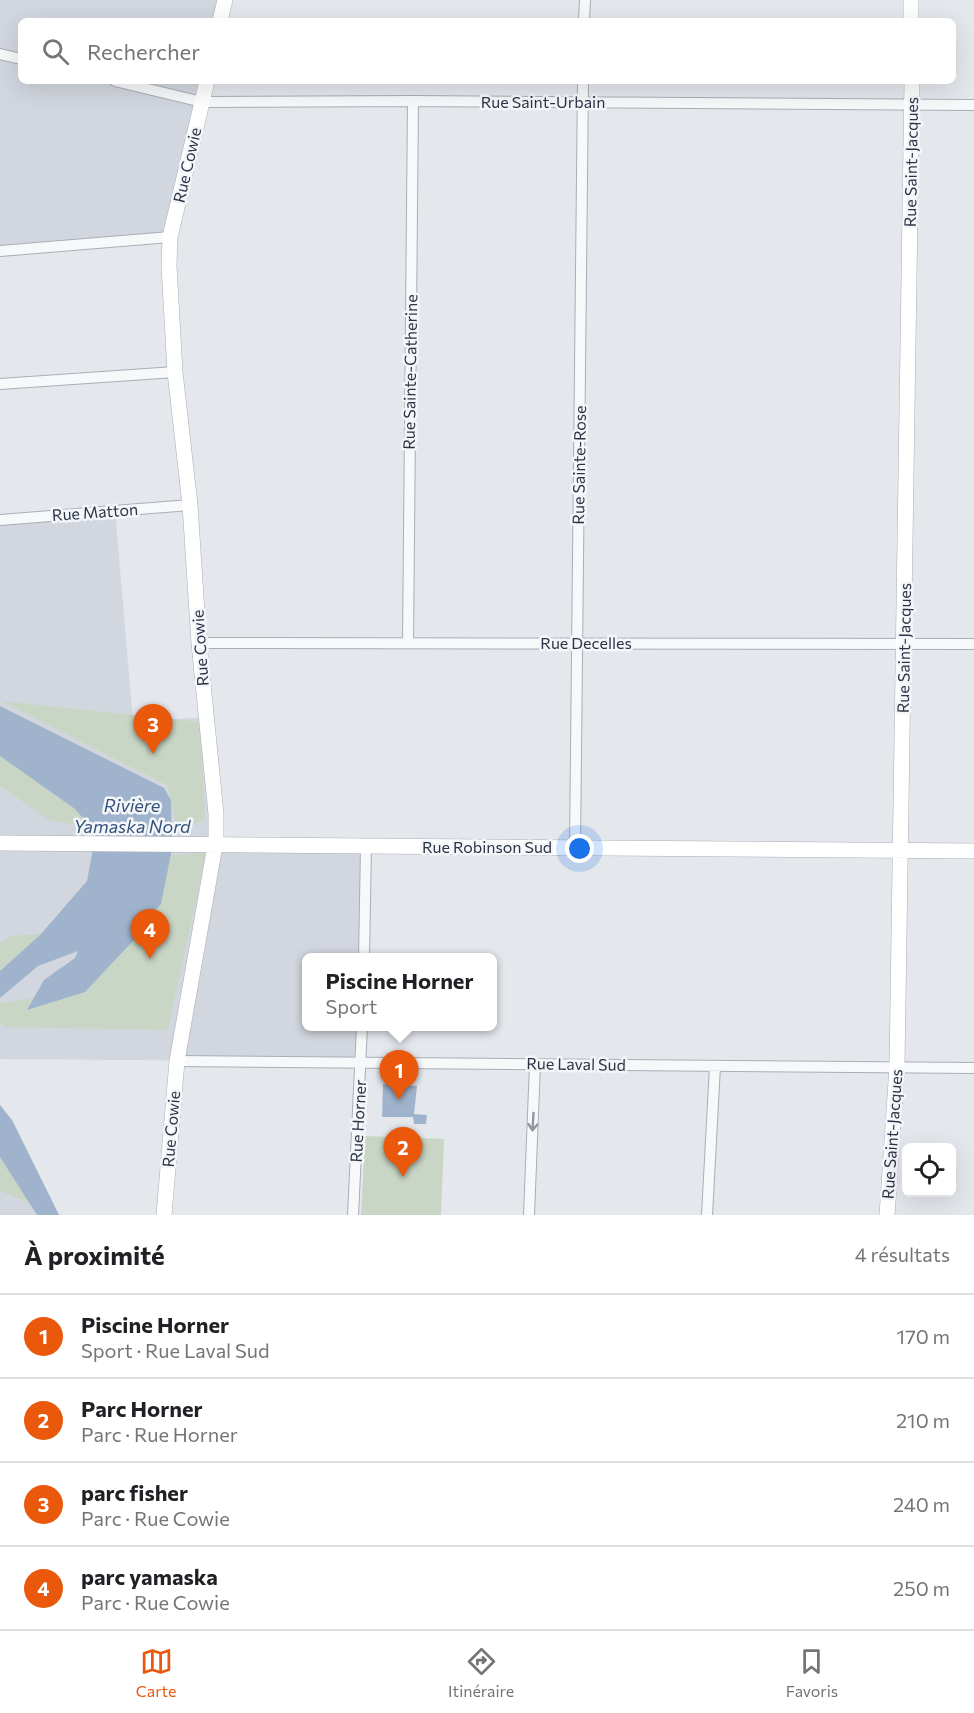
<!DOCTYPE html>
<html lang="fr">
<meta charset="utf-8">
<style>
body{margin:0;font-family:Commissioner,sans-serif;background:#f6f6f6;color:#202124}
.controls{position:absolute;right:18px;bottom:18px;display:grid;overflow:hidden;border-radius:9px;box-shadow:0 6px 24px #0002}
.controls button{width:54px;height:54px;display:grid;place-items:center;padding:0;border:0;border-bottom:2px solid #e0e0e0;background:#fff;color:#202124;font:30px sans-serif}
.you{position:absolute;left:580px;top:849px;width:21px;height:21px;margin:-15px;border:4px solid #fff;border-radius:50%;background:#1a73e8;box-shadow:0 0 0 9px #1a73e833}
.badge{display:grid;place-items:center;width:39px;height:39px;border-radius:50%;background:#ea580c;color:#fff;font-size:20px;font-weight:700}
.pin{position:absolute;translate:-50% -50px;filter:drop-shadow(0 2px 3px #0008)}
.pin::after{content:'';position:absolute;top:32px;width:21px;height:18px;background:inherit;clip-path:polygon(0 0,100% 0,50% 100%)}
.popup{position:absolute;left:302px;top:953px;width:195px;height:78px;box-sizing:border-box;display:grid;place-content:center;border-radius:9px;background:#fff;filter:drop-shadow(0 2px 4px #0005);font-size:20px;white-space:nowrap;color:#757577}
.popup b{font-size:22px;color:#202124}
.popup::after{content:'';position:absolute;left:50%;top:100%;margin-left:-12px;border:12px solid transparent;border-top-color:#fff}
.list{margin:0;padding:0;list-style:none}
h2{display:flex;justify-content:space-between;align-items:center;height:78px;margin:0;padding:0 24px;font-size:26px}
h2 small{font-size:20px;font-weight:400;color:#757577}
.list li{display:grid;grid-template-columns:39px 1fr auto;gap:18px;align-items:center;box-sizing:border-box;height:84px;padding:0 24px;border-top:2px solid #e0e0e0}
.list b{display:block;font-size:22px;white-space:nowrap}
.list p{margin:0;font-size:20px;white-space:nowrap;color:#757577}
.list em{font-size:20px;font-style:normal;color:#757577}
.icon{flex:none;width:33px;height:33px;fill:none;stroke:currentColor;stroke-width:2;stroke-linecap:round;stroke-linejoin:round}
.map{position:relative;flex:none;width:974px;height:1215px;overflow:hidden}
.search{position:absolute;background:#fff;box-shadow:0 6px 24px #0002;left:18px;right:18px;top:18px;height:66px;display:flex;align-items:center;gap:15px;box-sizing:border-box;padding:0 21px;border-radius:9px;color:#757577;font-size:22px}
.sheet{height:414px;background:#fff}
nav{display:flex;justify-content:space-around;align-items:center;box-sizing:border-box;height:84px;border-top:2px solid #e0e0e0;background:#fff;font-size:16px;color:#757577}
nav a{display:grid;justify-items:center;gap:3px}
nav .on{color:#ea580c}
.map>svg:first-child{display:block}
</style>
<div class="map">
<svg width="974" height="1215" viewBox="0 0 974 1215">
<rect width="100%" height="100%" fill="#e4e7ec"/>
<!-- built -->
<path fill="#d2d6de" d="M0,0h225l-5,21h-199v60h186l-37,156 -170,14z
M115,510l18,212 73,-5 9,128 151,1 -2,111 -58,1v68l56,1v35l-362,-3v-540z
M0,1105l12,15 47,95h-59z"/>
<!-- green -->
<path fill="#c9d6c5" d="M0,701l200,21 5,98 -28,9 -10,-44z
M0,756l75,53 16,18 -42,-7 -49,-34z
M206,853l-38,177 -165,-3 -3,-6v-18l85,-12 61,-64 25,-72z
M41,934l-41,37v-28l10,-7z
M365,1136l79,3 -3,76h-80z
M0,1157l32,47 -32,-13z"/>
<!-- water -->
<path fill="#9fb4cc" d="M0,706l164,82 7,12 1,49 -11,55 -12,12 -3,11 -61,65 -58,18 17,-30 31,-22 3,-7 -40,15 -38,32v-27l41,-37 46,-53 9,-48 -21,-24 -75,-53z
M383,1084l34,2 -3,28 13,1 -1,9h-12l-1,-7h-31z
M0,1105l12,15 47,95h-22l-37,-58z"/>
<g fill="none" stroke-linecap="round" stroke-linejoin="round">
<!-- street casing -->
<g stroke="#a9aeb7" stroke-width="12">
<path id="street" d="M584,21l1,-21
M0,54l21,5
M115,81l87,21 211,-1 561,4
M0,251l170,-14
M0,384l175,-12
M0,520l190,-15
M199,643l775,1
M408,643l5,-542
M575,848l8,-767
M364,958l2,-112
M177,1061l797,7
M353,1215l9,-189
M529,1215l6,-151
M707,1215l8,-149"/>
</g>
<!-- secondary casing -->
<g stroke="#a9aeb7" stroke-width="16">
<path id="secondary" d="M911,0v21
M220,21l5,-21
M0,843l974,8
M164,1215l13,-154 39,-221v-26l-17,-171 -9,-138 -15,-133 -6,-106 1,-29 37,-156
M887,1215l10,-148 15,-986"/>
</g>
<!-- street -->
<use href="#street" stroke="#f7f8fa" stroke-width="10"/>
<!-- secondary -->
<use href="#secondary" stroke="#fff" stroke-width="15"/>
</g>
<!-- one-way arrows -->
<defs><path id="oneway-shaft" d="M-6 0H5M1.5-3L5.5 0L1.5 3" fill="none" stroke-width="1.6" stroke-linecap="round" stroke-linejoin="round" transform="scale(1.5)"/></defs>
<use stroke="#9196a0" href="#oneway-shaft" transform="translate(533 1122) rotate(93)"/>
<g text-anchor="middle" stroke-width="5" stroke-linejoin="round" paint-order="stroke">
<!-- street labels -->
<g font-size="16" fill="#2b3445" stroke="#f4f6f9">
<text x="543" y="108">Rue Saint-Urbain</text>
<text transform="translate(911 162) rotate(-89)" y="6">Rue Saint-Jacques</text>
<text transform="translate(187 165) rotate(-77)" y="6">Rue Cowie</text>
<text transform="translate(410 372) rotate(-89)" y="6">Rue Sainte-Catherine</text>
<text transform="translate(579 465) rotate(-89)" y="6">Rue Sainte-Rose</text>
<text transform="translate(95 512) rotate(-4)" y="6">Rue Matton</text>
<text x="586" y="649">Rue Decelles</text>
<text transform="translate(200 648) rotate(-94)" y="6">Rue Cowie</text>
<text transform="translate(904 648) rotate(-89)" y="6">Rue Saint-Jacques</text>
<text x="487" y="853">Rue Robinson Sud</text>
<text transform="translate(576 1064) rotate(1)" y="6">Rue Laval Sud</text>
<text transform="translate(358 1121) rotate(-87)" y="6">Rue Horner</text>
<text transform="translate(171 1129) rotate(-85)" y="6">Rue Cowie</text>
<text transform="translate(892 1134) rotate(-86)" y="6">Rue Saint-Jacques</text>
</g>
<!-- water labels -->
<g font-size="18" font-style="italic" fill="#34527a" stroke="#f4f6f9">
<text x="132" y="812">Rivière<tspan x="132" dy="21">Yamaska Nord</tspan></text>
</g>
</g>
</svg>
<div class="controls">
<button><svg class="icon" aria-label="locate" viewBox="0 0 24 24"><circle cx="12" cy="12" r="6"/><path d="M12 2v4M12 18v4M2 12h4M18 12h4"/></svg></button>
</div>
<div class="you"></div>
<div class="pin badge" style="left:399px;top:1100px">1</div>
<div class="popup"><b>Piscine Horner</b>Sport</div>
<div class="pin badge" style="left:403px;top:1177px">2</div>
<div class="pin badge" style="left:153px;top:754px">3</div>
<div class="pin badge" style="left:150px;top:959px">4</div>
<div class="search"><svg class="icon" aria-label="search" viewBox="0 0 24 24"><circle cx="10" cy="10" r="6"/><path d="M15 15l6 6"/></svg>Rechercher</div>
</div>
<section class="sheet">
<h2>À proximité<small>4 résultats</small></h2>
<ul class="list">
<li><span class="badge">1</span><div><b>Piscine Horner</b><p>Sport · Rue Laval Sud</p></div><em>170 m</em></li>
<li><span class="badge">2</span><div><b>Parc Horner</b><p>Parc · Rue Horner</p></div><em>210 m</em></li>
<li><span class="badge">3</span><div><b>parc fisher</b><p>Parc · Rue Cowie</p></div><em>240 m</em></li>
<li><span class="badge">4</span><div><b>parc yamaska</b><p>Parc · Rue Cowie</p></div><em>250 m</em></li>
</ul>
</section>
<nav>
<a class="on"><svg class="icon" aria-label="map" viewBox="0 0 24 24"><path d="M3 6l6-2 6 2 6-2v14l-6 2-6-2-6 2zM9 4v14M15 6v14"/></svg>Carte</a>
<a><svg class="icon" aria-label="directions" viewBox="0 0 24 24"><path d="M12 3l9 9-9 9-9-9zM9 14v-3h6M13 9l2 2-2 2"/></svg>Itinéraire</a>
<a><svg class="icon" aria-label="saved" viewBox="0 0 24 24"><path d="M7 4h10v16l-5-4-5 4z"/></svg>Favoris</a>
</nav>
